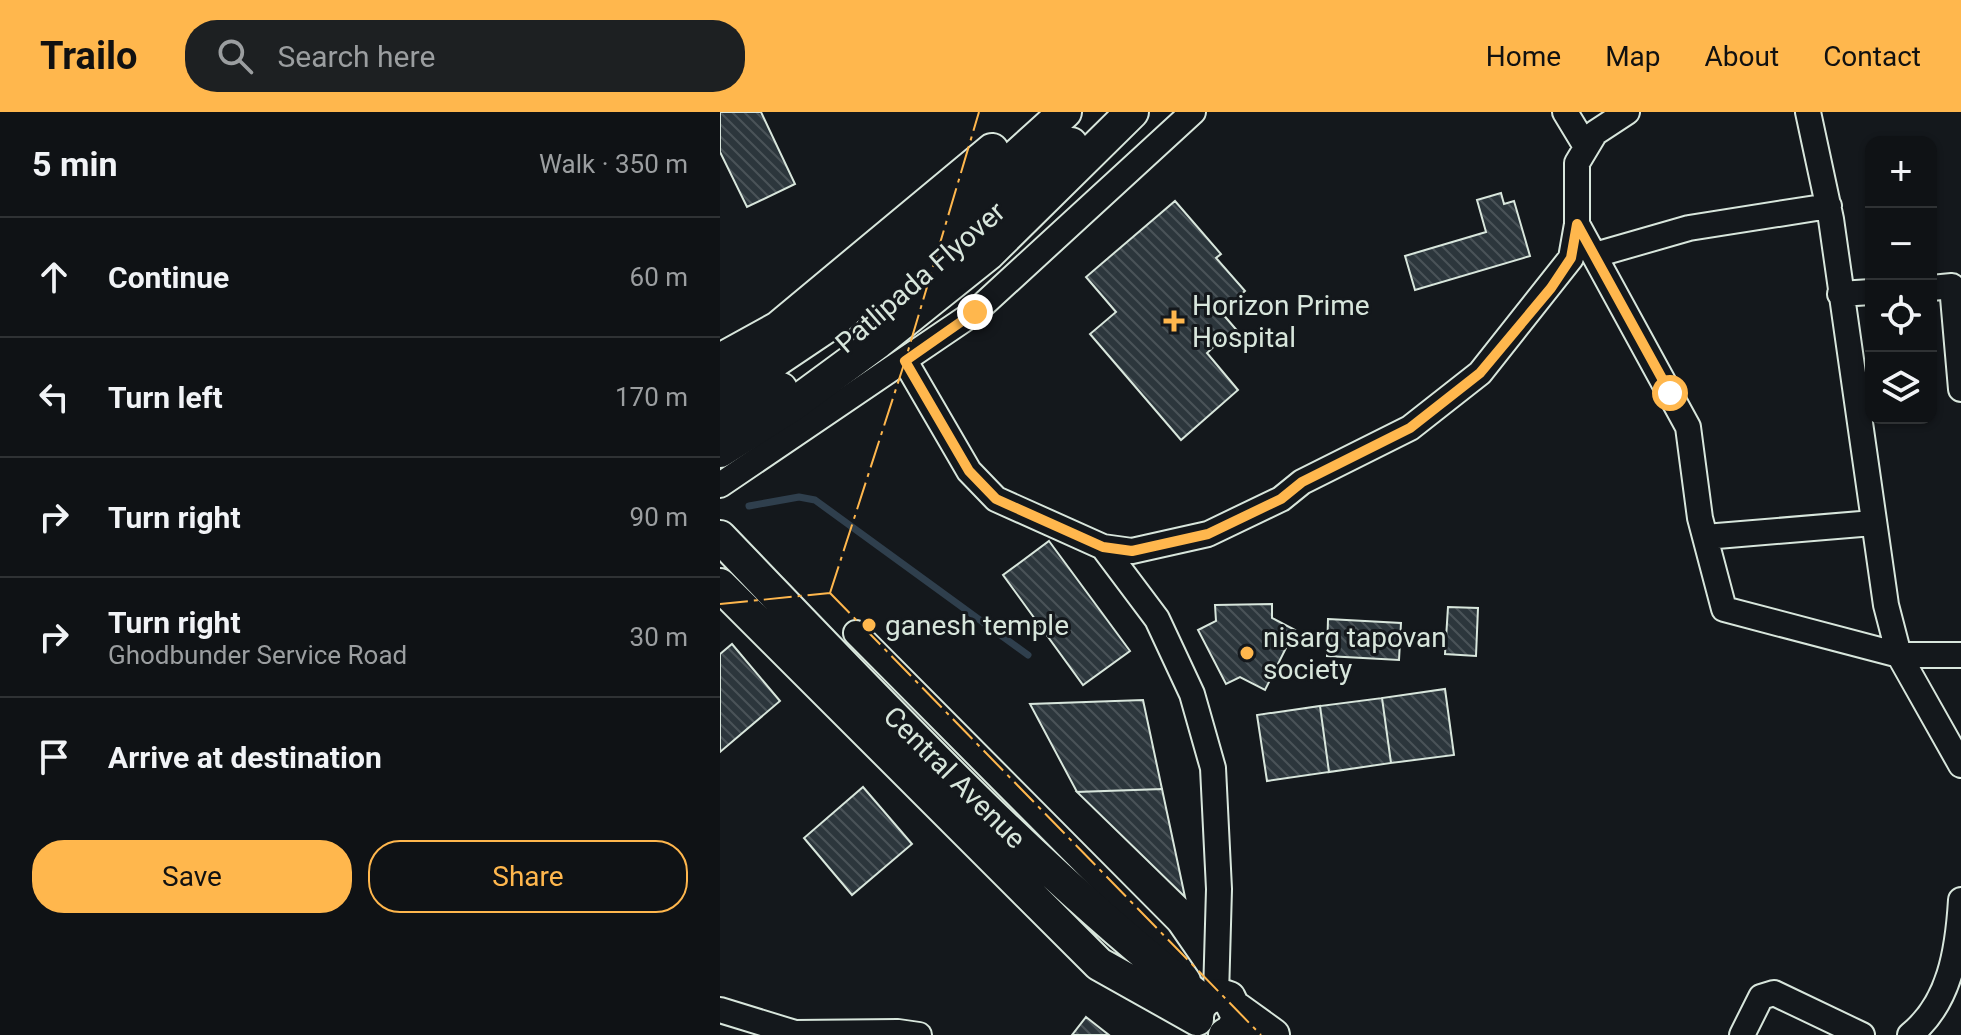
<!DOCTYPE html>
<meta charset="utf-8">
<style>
body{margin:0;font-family:Roboto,sans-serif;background:#1d2022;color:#f1f3f6}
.controls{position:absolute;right:24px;top:24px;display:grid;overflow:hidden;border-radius:16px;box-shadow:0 2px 6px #0004}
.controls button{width:72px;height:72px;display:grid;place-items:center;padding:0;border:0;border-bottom:2px solid #2f3234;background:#0f1215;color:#f1f3f6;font:40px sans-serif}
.stop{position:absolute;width:24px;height:24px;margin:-18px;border:6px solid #ffb74d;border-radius:50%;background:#fff}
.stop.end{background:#ffb74d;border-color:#fff;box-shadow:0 2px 8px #0008}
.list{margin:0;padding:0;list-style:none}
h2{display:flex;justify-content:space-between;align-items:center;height:104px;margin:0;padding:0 32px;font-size:34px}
h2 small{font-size:26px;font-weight:400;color:#9b9ea0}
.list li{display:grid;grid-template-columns:52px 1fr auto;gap:24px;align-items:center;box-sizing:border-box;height:120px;padding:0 32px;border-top:2px solid #2f3234}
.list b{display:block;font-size:30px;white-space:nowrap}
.list p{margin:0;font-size:26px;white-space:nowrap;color:#9b9ea0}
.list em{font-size:26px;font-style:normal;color:#9b9ea0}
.actions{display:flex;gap:16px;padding:24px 32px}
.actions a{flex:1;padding:18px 0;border:2px solid #ffb74d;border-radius:32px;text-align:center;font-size:28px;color:#ffb74d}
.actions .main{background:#ffb74d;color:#111}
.icon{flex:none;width:44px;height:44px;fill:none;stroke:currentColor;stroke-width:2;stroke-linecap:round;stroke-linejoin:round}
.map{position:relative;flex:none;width:1241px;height:923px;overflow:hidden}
header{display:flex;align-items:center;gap:48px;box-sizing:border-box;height:112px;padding:0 40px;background:#ffb74d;color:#111}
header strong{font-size:38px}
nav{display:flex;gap:44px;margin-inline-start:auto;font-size:28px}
.search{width:560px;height:72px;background:#1d2022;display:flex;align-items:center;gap:20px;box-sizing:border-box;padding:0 28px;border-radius:32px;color:#9b9ea0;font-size:30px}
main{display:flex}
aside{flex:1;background:#0f1215}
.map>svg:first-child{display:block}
</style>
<header>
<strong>Trailo</strong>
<div class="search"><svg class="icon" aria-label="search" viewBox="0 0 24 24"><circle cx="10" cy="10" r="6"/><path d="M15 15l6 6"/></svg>Search here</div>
<nav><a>Home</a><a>Map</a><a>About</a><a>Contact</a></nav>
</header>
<main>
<aside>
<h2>5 min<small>Walk · 350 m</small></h2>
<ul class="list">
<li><svg class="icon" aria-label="ahead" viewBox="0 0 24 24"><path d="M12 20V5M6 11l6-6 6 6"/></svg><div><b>Continue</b></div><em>60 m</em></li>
<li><svg class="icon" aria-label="left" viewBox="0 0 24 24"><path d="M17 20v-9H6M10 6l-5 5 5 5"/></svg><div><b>Turn left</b></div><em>170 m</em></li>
<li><svg class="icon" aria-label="right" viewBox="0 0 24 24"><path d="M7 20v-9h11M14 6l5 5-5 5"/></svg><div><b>Turn right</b></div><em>90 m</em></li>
<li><svg class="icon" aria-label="right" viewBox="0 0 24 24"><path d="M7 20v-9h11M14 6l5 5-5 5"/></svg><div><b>Turn right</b><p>Ghodbunder Service Road</p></div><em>30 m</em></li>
<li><svg class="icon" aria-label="arrive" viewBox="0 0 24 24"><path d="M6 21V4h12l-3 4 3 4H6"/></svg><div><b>Arrive at destination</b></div></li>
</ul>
<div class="actions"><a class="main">Save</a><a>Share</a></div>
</aside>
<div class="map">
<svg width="1241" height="923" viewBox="0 0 1241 923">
<defs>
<pattern id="building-back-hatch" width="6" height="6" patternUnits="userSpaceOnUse" patternTransform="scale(2)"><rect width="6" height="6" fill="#2c363c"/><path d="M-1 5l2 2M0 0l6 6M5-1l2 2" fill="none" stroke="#4a5358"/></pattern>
</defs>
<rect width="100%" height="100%" fill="#14181c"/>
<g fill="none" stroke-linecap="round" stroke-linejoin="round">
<!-- stream -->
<path stroke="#2f3f4d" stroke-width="7" d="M29,394l50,-9 16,3 213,155"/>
</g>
<!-- building -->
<path fill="url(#building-back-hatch)" stroke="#d8e6dc" stroke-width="2" d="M0,0h41l34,72 -48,23 -27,-55z
M781,81l3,11 10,-3 16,55 -115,34 -10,-34 81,-24 -9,-32z
M455,89l46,53 -5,4 29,33 -24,21 19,22 -14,12 -5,-6 -14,13 31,37 -57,50 -91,-106 26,-22 -30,-35z
M329,429l81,110 -47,34 -80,-110z
M552,492v14l23,12 -30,60 -25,-13 -14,7 -28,-54 18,-9 -1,-16z
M728,495l30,1 -2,48 -31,-2z
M608,507l73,4 -2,37 -72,-4z
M12,532l48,57 -60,51v-98z
M725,577l9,66 -63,8 -9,-65z
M662,586l9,65 -62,9 -9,-66z
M423,588l19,89 -85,3 -47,-88z
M600,594l9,66 -62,9 -10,-66z
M143,675l49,57 -60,51 -48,-57z
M442,677l23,108 -108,-105z
M366,905l23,18h-37z"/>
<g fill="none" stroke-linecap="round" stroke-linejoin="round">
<!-- minor casing -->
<g stroke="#d8e6dc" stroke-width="28">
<path id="minor" d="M845,0l20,33
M1088,0l23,107 55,386 13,50 62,110
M857,112l111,203 12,91 24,91 175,46h62
M875,143l94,-27 140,-22
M1211,176l21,-2 9,103
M1120,182l31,-2
M185,249l64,110 27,28 107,48 29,4 76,-17 73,-35 21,-17 108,-54 70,-55 91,-115 6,-34v-61l18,-30 32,-21
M0,373l255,-173 218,-200
M985,425l168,-14
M383,435l54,72 35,75 21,74 6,121 -3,106
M136,521l303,305 29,42
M0,898l75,23 103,-1 21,3
M1022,923l19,-38 13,-4 88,42
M1190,923c40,-32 48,-85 51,-135"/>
</g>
<!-- major casing -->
<g stroke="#d8e6dc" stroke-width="36">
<path id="major" d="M168,196l183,-164
M0,248l58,-32 214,-178
M0,281l49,-28 64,-43 232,-210
M0,311l61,-34
M0,339l71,-45 87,-64 110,-88 144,-142
M0,425c155,161 307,326 483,464
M0,473l379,379 98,55
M517,897l36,26
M477,905c1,-17 16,-26 32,-19l9,19 -5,13 -8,5"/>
</g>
<!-- minor -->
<use href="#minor" stroke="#14181c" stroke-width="24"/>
<!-- major -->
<use href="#major" stroke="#14181c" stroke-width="32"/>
<!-- power -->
<path stroke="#ffb74d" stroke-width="2" stroke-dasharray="28 6 4 6" stroke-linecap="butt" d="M110,481l431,442
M110,481l75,-232 74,-249
M0,492l110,-11"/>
</g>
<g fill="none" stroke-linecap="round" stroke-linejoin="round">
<!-- route -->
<path stroke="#ffb74d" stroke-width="10" d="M255,200l-70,49 64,110 27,28 107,48 29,4 76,-17 73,-35 21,-17 108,-54 70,-55 71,-85 20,-30 6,-34 93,169"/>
</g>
<!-- markers -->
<g fill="#ffb74d" stroke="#14181c" stroke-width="3">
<path d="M450 197h8v8h8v8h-8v8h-8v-8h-8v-8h8z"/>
<circle cx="149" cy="513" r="8"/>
<circle cx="527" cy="541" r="8"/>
</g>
<g text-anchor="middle" stroke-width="6" stroke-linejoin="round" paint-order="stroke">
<!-- street labels -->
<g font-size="28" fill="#d8e6dc" stroke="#14181c">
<text transform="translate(200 165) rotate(-41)" y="10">Patlipada Flyover</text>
<text transform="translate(235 665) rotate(45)" y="10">Central Avenue</text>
</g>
<!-- poi labels -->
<g font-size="28" fill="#d8e6dc" stroke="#14181c" text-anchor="start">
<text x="472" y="203">Horizon Prime<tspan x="472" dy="32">Hospital</tspan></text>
<text x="165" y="523">ganesh temple</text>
<text x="543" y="535">nisarg tapovan<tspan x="543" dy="32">society</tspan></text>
</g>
</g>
</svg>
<div class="controls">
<button>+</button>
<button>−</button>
<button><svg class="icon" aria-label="locate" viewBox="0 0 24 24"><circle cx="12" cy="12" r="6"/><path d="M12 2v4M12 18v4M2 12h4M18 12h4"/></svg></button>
<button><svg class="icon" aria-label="layers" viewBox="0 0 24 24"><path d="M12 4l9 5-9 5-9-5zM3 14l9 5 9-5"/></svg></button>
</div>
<div class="stop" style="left:950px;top:281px"></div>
<div class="stop end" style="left:255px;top:200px"></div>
</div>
</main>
